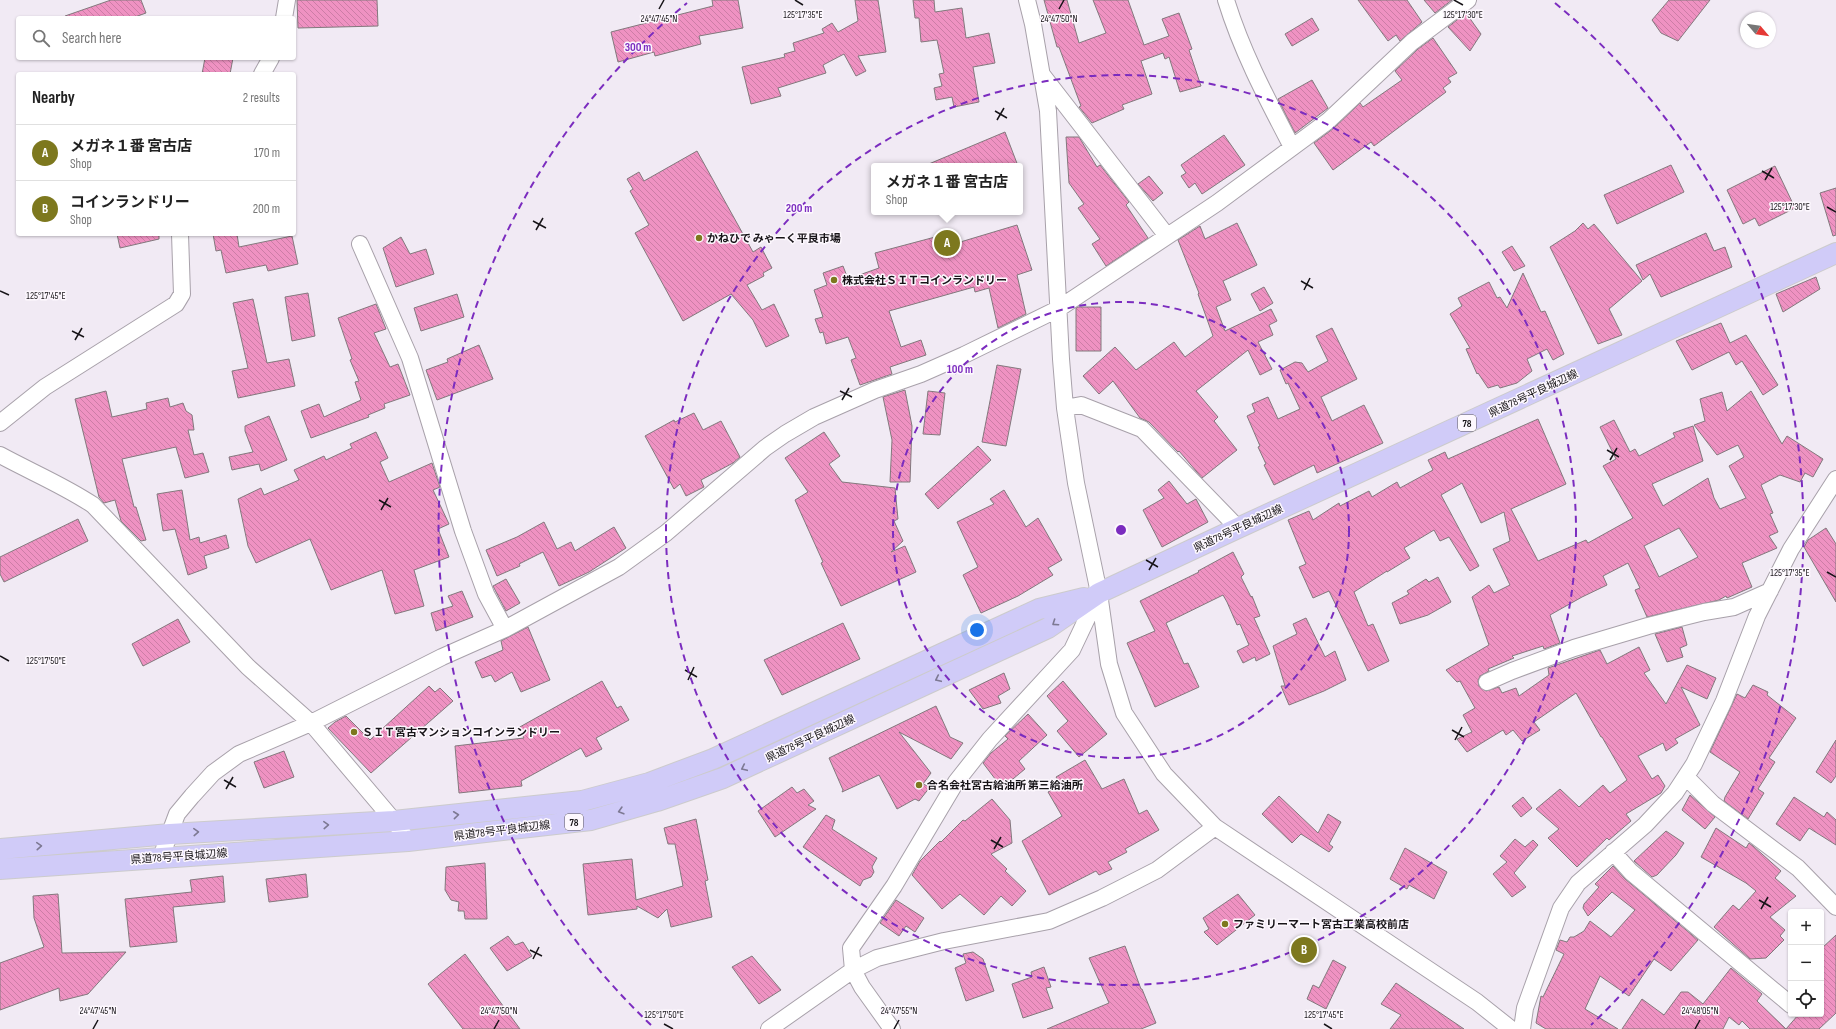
<!DOCTYPE html>
<meta charset="utf-8">
<style>
body{margin:0;font-family:"Sofia Sans Condensed","Noto Sans JP",sans-serif;background:#f6f6f6;color:#222}
.controls{position:absolute;right:12px;bottom:12px;display:grid;overflow:hidden;border-radius:4px;box-shadow:0 1px 3px #0004}
.controls button{width:36px;height:36px;display:grid;place-items:center;padding:0;border:0;border-bottom:1px solid #e0e0e0;background:#fff;color:#222;font:20px sans-serif}
.compass{position:absolute;left:1740px;top:12px;width:36px;height:36px;border-radius:50%;background:#fff;box-shadow:0 1px 3px #0004;rotate:119deg}
.you{position:absolute;left:977px;top:630px;width:14px;height:14px;margin:-10px;border:3px solid #fff;border-radius:50%;background:#1a73e8;box-shadow:0 0 0 6px #1a73e833}
.badge{display:grid;place-items:center;width:26px;height:26px;border-radius:50%;background:#7d781e;color:#fff;font-size:13px;font-weight:700}
.pin{position:absolute;translate:-50% -50%;border:2px solid #fff;box-shadow:0 1px 4px #0006}
.popup{position:absolute;left:871px;top:163px;width:152px;height:52px;box-sizing:border-box;display:grid;place-content:center;border-radius:4px;background:#fff;filter:drop-shadow(0 1px 3px #0005);font-size:13px;white-space:nowrap;color:#767676}
.popup b{font-size:15px;color:#222}
.popup::after{content:'';position:absolute;left:50%;top:100%;margin-left:-8px;border:8px solid transparent;border-top-color:#fff}
.list{margin:0;padding:0;list-style:none}
h2{display:flex;justify-content:space-between;align-items:center;height:52px;margin:0;padding:0 16px;font-size:17px}
h2 small{font-size:13px;font-weight:400;color:#767676}
.list li{display:grid;grid-template-columns:26px 1fr auto;gap:12px;align-items:center;box-sizing:border-box;height:56px;padding:0 16px;border-top:1px solid #e0e0e0}
.list b{display:block;font-size:15px;white-space:nowrap}
.list p{margin:0;font-size:13px;white-space:nowrap;color:#767676}
.list em{font-size:13px;font-style:normal;color:#767676}
.icon{flex:none;width:22px;height:22px;fill:none;stroke:currentColor;stroke-width:2;stroke-linecap:round;stroke-linejoin:round}
.map{position:relative;flex:none;width:1836px;height:1029px;overflow:hidden}
.search{position:absolute;background:#fff;box-shadow:0 1px 3px #0004;left:16px;top:16px;width:280px;height:44px;display:flex;align-items:center;gap:10px;box-sizing:border-box;padding:0 14px;border-radius:4px;color:#767676;font-size:15px}
.panel{position:absolute;background:#fff;box-shadow:0 1px 3px #0004;left:16px;top:72px;width:280px;height:164px;border-radius:4px}
.map>svg:first-child{display:block}
</style>
<div class="map">
<svg width="1836" height="1029" viewBox="0 0 1836 1029">
<defs>
<pattern id="building-back-hatch" width="6" height="6" patternUnits="userSpaceOnUse"><rect width="6" height="6" fill="#ef92c2"/><path d="M-1 5l2 2M0 0l6 6M5-1l2 2" fill="none" stroke="#cc7da6"/></pattern>
</defs>
<rect width="100%" height="100%" fill="#f1eaf4"/>
<!-- building -->
<path fill="url(#building-back-hatch)" stroke="#83787d" fill-rule="evenodd" d="M111,0h30l5,13 -14,5h-67v-2z
M297,0h80l1,26 -80,2z
M712,0h26l5,28 -44,8 2,8 -46,12 -1,-4 -36,10 -7,-30 102,-26z
M855,0h23l8,52 -28,4 8,15 -10,5 -12,-22 -21,11 3,8 -48,15 3,8 -30,8 -9,-37 43,-10 -1,-3 11,-3 -2,-8 31,-10 -2,-4 10,-6 6,9 20,-11z
M913,0h21l1,12 27,-4 4,30 23,-5 6,30 -22,4 6,35 -25,5 -2,-10 -16,3 -2,-12 8,-2 -3,-12 5,-1 -7,-33 -16,2 -2,-24h-4z
M1044,0h23l12,43 27,-10 -13,-33h35l16,45 25,-9 -7,-17 17,-6 13,36 -3,1 12,36 -21,6 -11,-35 -4,2 -2,-6 -22,8 11,33 -30,11 2,4 -32,14 -13,-16 2,-1 -22,-59h-2z
M1358,0h49l15,22 -22,19 -4,-6 -8,6z
M1424,0h28l-17,13z
M1669,0h41l-32,41 -17,-8 -9,-13z
M1466,13l15,21 -11,17 -22,-24z
M1312,18l7,12 -27,16 -7,-12z
M1433,38l24,35 -9,5 3,4 -8,6 3,4 -72,54 -3,-4 -38,28 -19,-27 20,-15 26,-25 3,4 39,-27 -7,-9 23,-22z
M205,58h28l-3,16h-28z
M1312,80l16,28 -33,25 -17,-34z
M1005,132l13,34h-94z
M1224,135l21,30 -43,29 -7,-11 -6,5 -8,-12 5,-3 -5,-8z
M1066,137h13l18,30 3,-2 29,37 -3,3 22,33 -42,28 -14,-22 8,-5 -22,-31 6,-4 -15,-21z
M697,151l56,101 8,-5 11,21 -9,5 1,3 -17,9 15,25 12,-6 15,32 -23,11 -13,-27 -22,-26 -48,27 -48,-88 14,-8 -19,-34 3,-2 -6,-10 12,-7 5,9z
M1671,165l13,27 -67,32 -13,-29z
M1775,166l20,42 -36,18 -4,-8 -12,6 -16,-34z
M1149,176l14,17 -10,8 -15,-17z
M1836,188v47l-3,1 -13,-43z
M1237,223l20,42 -34,16 8,19 -15,7 9,24 46,-22 6,12 -8,4 4,10 -15,7 14,27 -12,6 -12,-25 -52,41 22,26 -4,4 23,29 -35,28 -23,-27 -1,1 -29,-30 -9,-4 -27,-37 -14,13 -16,-18 32,-29 21,23 38,-28 11,15 28,-21 -15,-42 1,-1 -21,-53 22,-14 5,13z
M1583,223l5,6 6,-5 48,57 -33,28 13,26 -24,9 -48,-97 25,-16z
M1017,225l15,45 -15,5 9,39 -28,14 -9,-40 -14,4 -1,-5 -85,24 12,36 20,-7 5,15 -36,12 2,7 -32,11 -9,-25 5,-2 -8,-21 -22,7 -3,-12 -3,1 -5,-14 8,-2 -9,-27 13,-5 -4,-12 20,-7 5,13 31,-11 -4,-15 79,-21 3,11z
M1706,233l8,18 11,-4 7,20 -71,30 -11,-23 -7,6 -7,-15z
M117,234h42v5l-39,9z
M213,234h24l2,13 53,-11 6,28 -30,7 -2,-6 -40,8 -5,-23 -5,1z
M401,237l9,17 16,-5 8,25 -38,13 -13,-39z
M1512,246l13,20 -11,5 -12,-19z
M1523,273l18,39 4,-1 19,43 -11,6 -6,-11 -20,10 5,12 -15,12 -17,5 -2,-3 -10,3 -10,-15 -1,1 -11,-25 4,-1 -20,-34 12,-8 -4,-8 31,-16 8,16 3,-1 7,11z
M1816,277l4,12 -37,23 -7,-18z
M1264,287l9,16 -13,8 -9,-17z
M308,293l7,43 -23,5 -7,-44z
M457,294l7,23 -43,14 -7,-23z
M253,299l14,64 22,-4 6,27 -57,12 -6,-27 16,-3 -15,-65z
M376,304l10,25 -12,4 16,34 8,-3 12,31 -26,9 1,4 -17,7 1,2 -58,21 -10,-27 18,-7 5,13 37,-17 -6,-18 4,-1 -9,-21 2,-1 -14,-41z
M1078,307h23v44h-25v-43z
M1721,323l9,20 16,-8 32,50 -15,10 -21,-34 -6,4 -7,-13 -37,18 -16,-29z
M1332,328l25,51 -36,18 11,24 32,-16 19,38 -66,30 -3,-8 -40,20 -10,-20 2,-1 -8,-17 2,-1 -13,-30 8,-4 -3,-8 16,-7 10,22 22,-10 -12,-26 -2,1 -6,-14 15,-8 7,1 6,9 20,-11 -12,-25z
M479,345l14,34 -56,21 -11,-30 22,-8 -1,-3z
M997,365l24,4 -15,77 -24,-4z
M905,390l7,36 -2,56h-20l2,-42 -9,-43z
M106,391l6,26 35,-8 -1,-6 22,-5 2,9 13,-4 3,8 6,4 2,15h-6l6,25 9,-2 6,19 -24,6 -9,-31 -54,12 12,48h2l10,33 -5,1 -20,-20 -6,-21 -11,3 -5,-6 -24,-98z
M928,391l17,2 -5,42 -17,-1z
M1751,391l31,53 5,-8 36,23 -10,18 -8,-4 -5,9 -20,-7 -19,10 12,28 -3,1 8,18 -9,4 8,12 -35,15 10,24 -25,11 -1,-2 -7,4 -72,17 -12,-27 5,-2 -12,-25 -25,13 4,9 -25,12 -32,18 10,28 -16,6 -1,-3 -31,10 2,2 -26,11 1,2 -9,5 -2,5 1,5 7,5 13,-4 3,6 14,-5 3,8 30,-21 -1,-7 52,-18 7,14 32,-17 11,23 -6,3 22,31 21,-39 29,13 -9,21 -26,-12 19,38 -25,14 3,4 -12,8 -3,-8 -25,13 14,23 6,-4 7,11 -4,7 -35,21 5,7 -22,19 -2,-2 -30,29 -29,-29 11,-9 -23,-20 24,-20 19,18 24,-22 7,8 17,-13 -25,-43h-1l-25,-44 -42,29 6,8 -18,11 -9,-11 -7,5 -3,-5 -36,22 -10,-13 15,-7 -9,-17 12,-7 -15,-27 -3,1 -11,-12 43,-25 -17,-48 17,-12 5,8 16,-8 -17,-36 17,-8 -6,-29 -23,11 -19,-40 -21,12 38,71 -9,5 -21,-34 -9,4 -6,-11 -30,18 6,10 -23,14v-1l-33,21 14,34 5,-2 16,37 -21,10 -39,-80 -16,7 -14,-31 7,-3 -18,-44 21,-9 4,9 26,-17 1,3 29,-15 3,6 25,-15 3,6 33,-18 -5,-10 17,-8 3,7 90,-40 28,65 -55,25 27,52 48,-21 2,3 45,-25 -30,-52 13,-7 -16,-32 14,-7 16,32 5,-3 4,7 36,-19 -2,-4 20,-7 10,35 -51,23 11,22 45,-28 6,20 6,11 26,-11 -17,-32 15,-9 -6,-12 -21,10 -23,-30 11,-4 -5,-22 22,-7 5,19zM1679,528l19,29 -39,20 -15,-31z
M694,413l9,17 18,-9 19,36 -7,6 -32,17 3,7 -18,9 -6,-12 -6,5 -29,-53 29,-16 1,2z
M269,416l18,44 -26,11 -2,-7 -27,6 -3,-13 24,-5 -8,-21v-5z
M376,432l12,26 -8,4 9,20 43,-19 8,24 -7,3 16,34 -11,5 11,28 -35,13 10,36 -29,8 -13,-44 -51,20 -21,-51 -54,24 -8,-17 -10,-47 23,-11 3,7 35,-15 -5,-10 30,-14 2,4 26,-12 -2,-4z
M824,432l16,24 -11,8 13,18 53,6 3,31 -4,2 9,20 -12,11 14,-6 11,26 -75,34 -20,-43 2,-1 -28,-62 13,-8 -23,-34z
M978,446l13,14 -53,49 -13,-15z
M1169,481l18,23 9,-5 12,23 -46,25 -19,-37 21,-12 -6,-8z
M182,490l8,50 9,-3 1,6 26,-8 3,13 -25,8 3,12 -19,7 -13,-46 -12,2 -6,-37z
M1004,490l22,37 12,-9 24,42 -14,8 5,7 -35,21 -37,17 -18,-38 15,-8 -21,-45 37,-18 -4,-5z
M78,519l10,22 -84,41 -4,-8v-17z
M544,522l13,27 14,-7 4,9 39,-24 12,21 -37,24 -30,14 -16,-34 -24,12 1,2 -23,10 -11,-26 31,-13z
M1826,528l10,16v58l-32,-55 4,-7z
M1233,552l11,22 -3,3 10,20 1,-1 8,20 -6,2 16,36 -14,7 -1,-4 -12,6 -6,-12 12,-6 -9,-21 -3,1 -10,-23 -4,-7 -57,28 18,41 4,-1 11,24 -44,20 -28,-64 28,-12 -15,-30 59,-29 -1,-1z
M1438,577l13,25 -23,13 -28,9 -8,-21 17,-9 -2,-3 19,-12 3,3z
M506,579l14,24 -14,8 -13,-25z
M462,591l11,26 -37,14 -5,-18 22,-7 -5,-10z
M1306,618l19,39 10,-6 11,29 -22,11 -35,14 -8,-19h4l-12,-40 24,-12 -4,-10z
M178,619l12,23 -47,24 -11,-22z
M843,623l17,36 -78,36 -18,-35z
M528,627l22,53 -29,12 -9,-20 -17,10 -4,-7 -9,3 -7,-16 28,-12 -2,-9z
M1682,627l5,18 -7,3 3,9 -16,5 -12,-28z
M1004,673l6,16 -12,7 3,7 -18,6 -14,-19z
M602,681l15,27 4,-2 8,14 -33,18 6,11 -16,8 -5,-9 -60,33 1,5 -63,7 -4,-47 69,-8 -6,-10z
M1063,681l44,53 -28,23 -22,-26 11,-10 -21,-25z
M1753,685l15,7 -1,3 29,23 -27,40 6,4 -17,27 6,4 -16,26 -24,-18 1,-4 15,-25 -30,-20 27,-58 8,4z
M429,686l6,6 5,-4 13,13 -82,72 -43,-45 7,-6 11,-6 24,24z
M936,706l14,31 13,6 -12,16 -52,-27 32,41 -8,11 7,3 -11,14 -4,-2 -18,10 -18,-34 -37,17 1,-2 -14,-32z
M1028,714l19,21 -28,26 6,8 -23,19 -19,-25 8,-10 17,-14 -3,-3z
M1836,740v36l-5,7 -15,-11z
M284,751l10,26 -30,11 -10,-26z
M1085,760l17,29 22,-10 15,35 8,-4 12,20 -34,19 2,3 -19,10 4,7 -13,6 -3,-4 -47,24 -27,-54 40,-25 -14,-24 13,-7 -5,-8z
M792,787l5,6 7,-4 10,12 -6,4 8,4 -41,28 -17,-26z
M1690,795l25,22 -10,12 -23,-19z
M1279,796l39,37 10,-19 13,8 -12,22 4,3 -4,5 -28,-18 -9,9 -30,-29z
M1523,797l9,11 -11,9 -9,-11z
M1794,797l30,20 3,-5 9,8v25l-27,-17 -9,13 -24,-17z
M992,799l18,21 2,23 -21,11 16,15 -2,2 21,20 -14,15 -11,-10 -17,19 -24,-21 -18,15 -30,-34 8,-14 20,-20 1,1 22,-22 2,1z
M826,815l9,5 -3,9 45,29 -5,9 2,5 -3,5 -8,3 -3,6 -57,-39z
M696,819l12,61 -3,1 7,36 -41,10 -4,-18 -9,9 -21,-12v3l-49,6 -5,-51 49,-5 4,41 47,-14 -8,-42h-7l-4,-16z
M1716,828l30,20 3,-5 4,3 28,25 -6,7 21,18 -26,21 15,13 -5,6 4,4 -18,18 -16,1 -36,-32 19,-22 6,5 17,-19 -10,-8 -45,-26z
M1666,831l18,12 -8,12 -19,20 -5,2 -18,-16z
M1515,839l10,8 8,-7 5,5 -24,28 12,14 -14,10 -19,-23 14,-12 -7,-6z
M1405,848l42,24 -13,27 -25,-14 -2,4 -17,-10z
M485,863l2,56h-22l-1,-8h-6l1,-9 -8,-2 -6,-10 1,-23z
M1613,866l12,13 73,61 -27,31 -17,-12 -25,37 -29,-20 -15,33 33,20h-72l-10,-6 5,-27 2,1 21,-43 -8,-4 4,-10 7,2 3,-5h4l10,-6 6,-10 21,16 24,-27 -23,-18 -24,24 -5,-8 1,-4 15,-17 -4,-3z
M306,874l2,23 -39,5 -3,-23z
M223,876l2,26 -52,5 4,35 -47,5 -5,-48 67,-7 -2,-12z
M58,894l4,59 64,-1 -38,42 -28,7 -1,-13 -59,22v-47l44,-16 -10,-29 -1,-22z
M1238,894l17,21 -38,30 -13,-13 5,-3 -6,-11z
M896,900l28,18 -9,14 -9,-6 -7,10 -19,-13z
M1836,935v78l-17,16h-69l-8,-8 -3,4 -10,-8 -6,12h-101l20,-30 22,16 17,-23h7l15,12 28,-36 31,26 -5,7 29,28 13,-15h22v-65z
M508,936l7,9 8,-3 9,14 -25,15 -17,-23z
M1125,946l16,43h1l14,34 -15,6h-94l62,-26 -20,-45z
M973,952l10,7 11,32 -28,10 -11,-33 11,-5 -3,-9z
M465,954l55,75h-57l-35,-45z
M752,956l29,34 -22,14 -27,-37z
M1333,960l13,7 -20,42 -19,-10 6,-14 6,3z
M1044,967l7,20 -5,1 7,20 -30,10 -11,-34 20,-7 -1,-5z
M1396,983l68,46h-74l11,-14 -20,-11z"/>
<g fill="none" stroke-linecap="round" stroke-linejoin="round">
<!-- minor casing -->
<g stroke="#a8a1aa" stroke-width="18">
<path id="minor" d="M1027,0l6,24 15,87 13,248 4,49 11,75 23,110 10,71 15,49 40,61 51,53 262,175 34,27
M1226,0c16,52 41,99 66,147
M284,18l3,-18
M262,74l9,-16
M1043,76l124,160
M360,244l50,114 53,173 23,63 19,35
M1065,408l16,-3 61,24 96,99
M0,423l45,-36 131,-83 6,-10 -2,-60
M0,455c31,17 63,30 93,50l155,162 63,56 83,98 14,20
M1487,682l25,-11 62,-23 74,-22 56,-14 30,-5 36,-16
M1686,777l27,27 85,64 38,39
M1613,852l18,20 160,133
M161,857l16,-43 15,-18 21,-23 26,-19 72,-31 131,-66 63,-28 114,-62 47,-34 99,-85 20,-14 29,-17 61,-27 46,-16 43,-19 94,-46 159,-106 111,-82 84,-79 56,-42
M769,1029l84,-59 24,-12 67,-17 105,-20 53,-23 55,-28 58,-43
M892,1029l-30,-42 -9,-17 -2,-22 43,-62 62,-104 34,-43 82,-89 27,-57
M1522,1029l3,-21 36,-100 17,-25 67,-58 30,-32 19,-29 30,-63 33,-85 34,-67 45,-70"/>
</g>
<!-- major casing -->
<g stroke="#cccbcc" stroke-width="22">
<path id="major" d="M0,849l170,-15 224,-13 188,-20 67,-18 64,-24 326,-150 45,-11
M0,869l408,-28 183,-21 66,-19 66,-23 325,-150 51,-35 139,-65 598,-275"/>
</g>
<!-- minor -->
<use href="#minor" stroke="#fff" stroke-width="16"/>
<!-- major -->
<use href="#major" stroke="#d0cbf8" stroke-width="20"/>
</g>
<!-- one-way arrows -->
<defs><path id="oneway-chevron" d="M-2-3.5L2.5 0L-2 3.5" fill="none" stroke-width="1.6" stroke-linecap="round" stroke-linejoin="round"/></defs>
<g stroke="#7d7993">
<use href="#oneway-chevron" transform="translate(1055 623) rotate(146)"/>
<use href="#oneway-chevron" transform="translate(938 679) rotate(155)"/>
<use href="#oneway-chevron" transform="translate(744 768) rotate(155)"/>
<use href="#oneway-chevron" transform="translate(621 811) rotate(164)"/>
<use href="#oneway-chevron" transform="translate(456 815) rotate(-6)"/>
<use href="#oneway-chevron" transform="translate(326 825) rotate(-3)"/>
<use href="#oneway-chevron" transform="translate(196 832) rotate(-3)"/>
<use href="#oneway-chevron" transform="translate(39 846) rotate(-4)"/>
</g>
<!-- ticks -->
<path fill="none" stroke="#171418" stroke-width="1.5" d="M795,0l8,5M1454,0l9,5M659,9l5,-9M1059,9l5,-9M995,111l12,7M997,120l7,-12M1762,171l12,7M1765,180l7,-12M1827,207l9,5M533,221l13,7M536,230l7,-12M1301,281l12,7M1304,290l6,-12M0,291l9,4M72,331l12,6M75,340l7,-12M840,391l12,6M842,400l7,-12M1607,450l12,7M1610,460l7,-12M379,500l12,7M381,510l7,-12M1146,560l12,7M1149,570l7,-12M1827,572l9,5M0,656l9,5M685,670l12,7M688,680l6,-13M1452,730l12,7M1455,740l7,-13M224,780l12,7M226,789l7,-12M991,840l12,7M994,849l7,-12M1759,900l12,7M1761,909l7,-12M530,950l12,6M533,959l6,-12M664,1024l9,5M1324,1024l8,5M93,1029l5,-9M494,1029l5,-9M894,1029l5,-9M1695,1029l5,-9"/>
<!-- distance rings -->
<g fill="none" stroke="#7b2cbf" stroke-width="2" stroke-dasharray="7 5">
<circle cx="1121" cy="530" r="228"/>
<circle cx="1121" cy="530" r="455"/>
<path d="M651 1025A683 683 0 0 1 687 3M1555 3A683 683 0 0 1 1591 1025"/>
</g>
<!-- markers -->
<g fill="#7d781e" stroke="#fdf8fe" stroke-width="1.5">
<circle cx="699" cy="238" r="4"/>
<circle cx="834" cy="280" r="4"/>
<circle cx="354" cy="732" r="4"/>
<circle cx="919" cy="785" r="4"/>
<circle cx="1225" cy="924" r="4"/>
</g>
<g text-anchor="middle" stroke-width="3" stroke-linejoin="round" paint-order="stroke">
<!-- shield labels -->
<g fill="#fdf8fe" stroke="#5c585d" stroke-width="1">
<rect x="1458" y="415" width="18" height="16" rx="3"/>
<rect x="565" y="814" width="18" height="16" rx="3"/>
</g>
<g font-size="10" font-weight="bold" fill="#171418">
<text x="1467" y="427">78</text>
<text x="574" y="826">78</text>
</g>
<!-- poi labels -->
<g font-size="11" font-weight="bold" fill="#171418" stroke="#fdf8fe" text-anchor="start">
<text x="707" y="242">かねひで みゃーく平良市場</text>
<text x="842" y="284">株式会社ＳＩＴコインランドリー</text>
<text x="362" y="736">ＳＩＴ宮古マンションコインランドリー</text>
<text x="927" y="789">合名会社宮古給油所 第三給油所</text>
<text x="1233" y="928">ファミリーマート宮古工業高校前店</text>
</g>
<!-- street labels -->
<g font-size="11" fill="#171418" stroke="#fdf8fe">
<text transform="translate(1533 393) rotate(-25)" y="4">県道78号平良城辺線</text>
<text transform="translate(1238 528) rotate(-25)" y="4">県道78号平良城辺線</text>
<text transform="translate(810 738) rotate(-25)" y="4">県道78号平良城辺線</text>
<text transform="translate(502 830) rotate(-7)" y="4">県道78号平良城辺線</text>
<text transform="translate(179 856) rotate(-4)" y="4">県道78号平良城辺線</text>
</g>
</g>
<g font-size="10" text-anchor="middle" fill="#171418" stroke="#fdf8fe" stroke-width="3" stroke-linejoin="round" paint-order="stroke">
<text x="803" y="18">125°17'35"E</text>
<text x="1463" y="18">125°17'30"E</text>
<text x="659" y="22">24°47'45"N</text>
<text x="1059" y="22">24°47'50"N</text>
<text x="1790" y="210">125°17'30"E</text>
<text x="46" y="299">125°17'45"E</text>
<text x="1790" y="576">125°17'35"E</text>
<text x="46" y="664">125°17'50"E</text>
<text x="98" y="1014">24°47'45"N</text>
<text x="499" y="1014">24°47'50"N</text>
<text x="899" y="1014">24°47'55"N</text>
<text x="1700" y="1014">24°48'05"N</text>
<text x="664" y="1018">125°17'50"E</text>
<text x="1324" y="1018">125°17'45"E</text>
</g>
<circle cx="1121" cy="530" r="6" fill="#7b2cbf" stroke="#fdf8fe" stroke-width="2"/>
<g font-size="12" text-anchor="middle" font-weight="bold" fill="#7b2cbf" stroke="#fdf8fe" stroke-width="3" stroke-linejoin="round" paint-order="stroke">
<text x="638" y="51">300 m</text>
<text x="799" y="212">200 m</text>
<text x="960" y="373">100 m</text>
</g>
</svg>
<div class="controls">
<button>+</button>
<button>−</button>
<button><svg class="icon" aria-label="locate" viewBox="0 0 24 24"><circle cx="12" cy="12" r="6"/><path d="M12 2v4M12 18v4M2 12h4M18 12h4"/></svg></button>
</div>
<svg class="compass" viewBox="-18 -18 36 36"><path d="M0-13l5 13h-10z" fill="#e53935"/><path d="M0 13l5-13h-10z" fill="#767676"/></svg>
<div class="you"></div>
<div class="pin badge" style="left:947px;top:243px">A</div>
<div class="popup"><b>メガネ１番 宮古店</b>Shop</div>
<div class="pin badge" style="left:1304px;top:950px">B</div>
<div class="search"><svg class="icon" aria-label="search" viewBox="0 0 24 24"><circle cx="10" cy="10" r="6"/><path d="M15 15l6 6"/></svg>Search here</div>
<section class="panel">
<h2>Nearby<small>2 results</small></h2>
<ul class="list">
<li><span class="badge">A</span><div><b>メガネ１番 宮古店</b><p>Shop</p></div><em>170 m</em></li>
<li><span class="badge">B</span><div><b>コインランドリー</b><p>Shop</p></div><em>200 m</em></li>
</ul>
</section>
</div>
